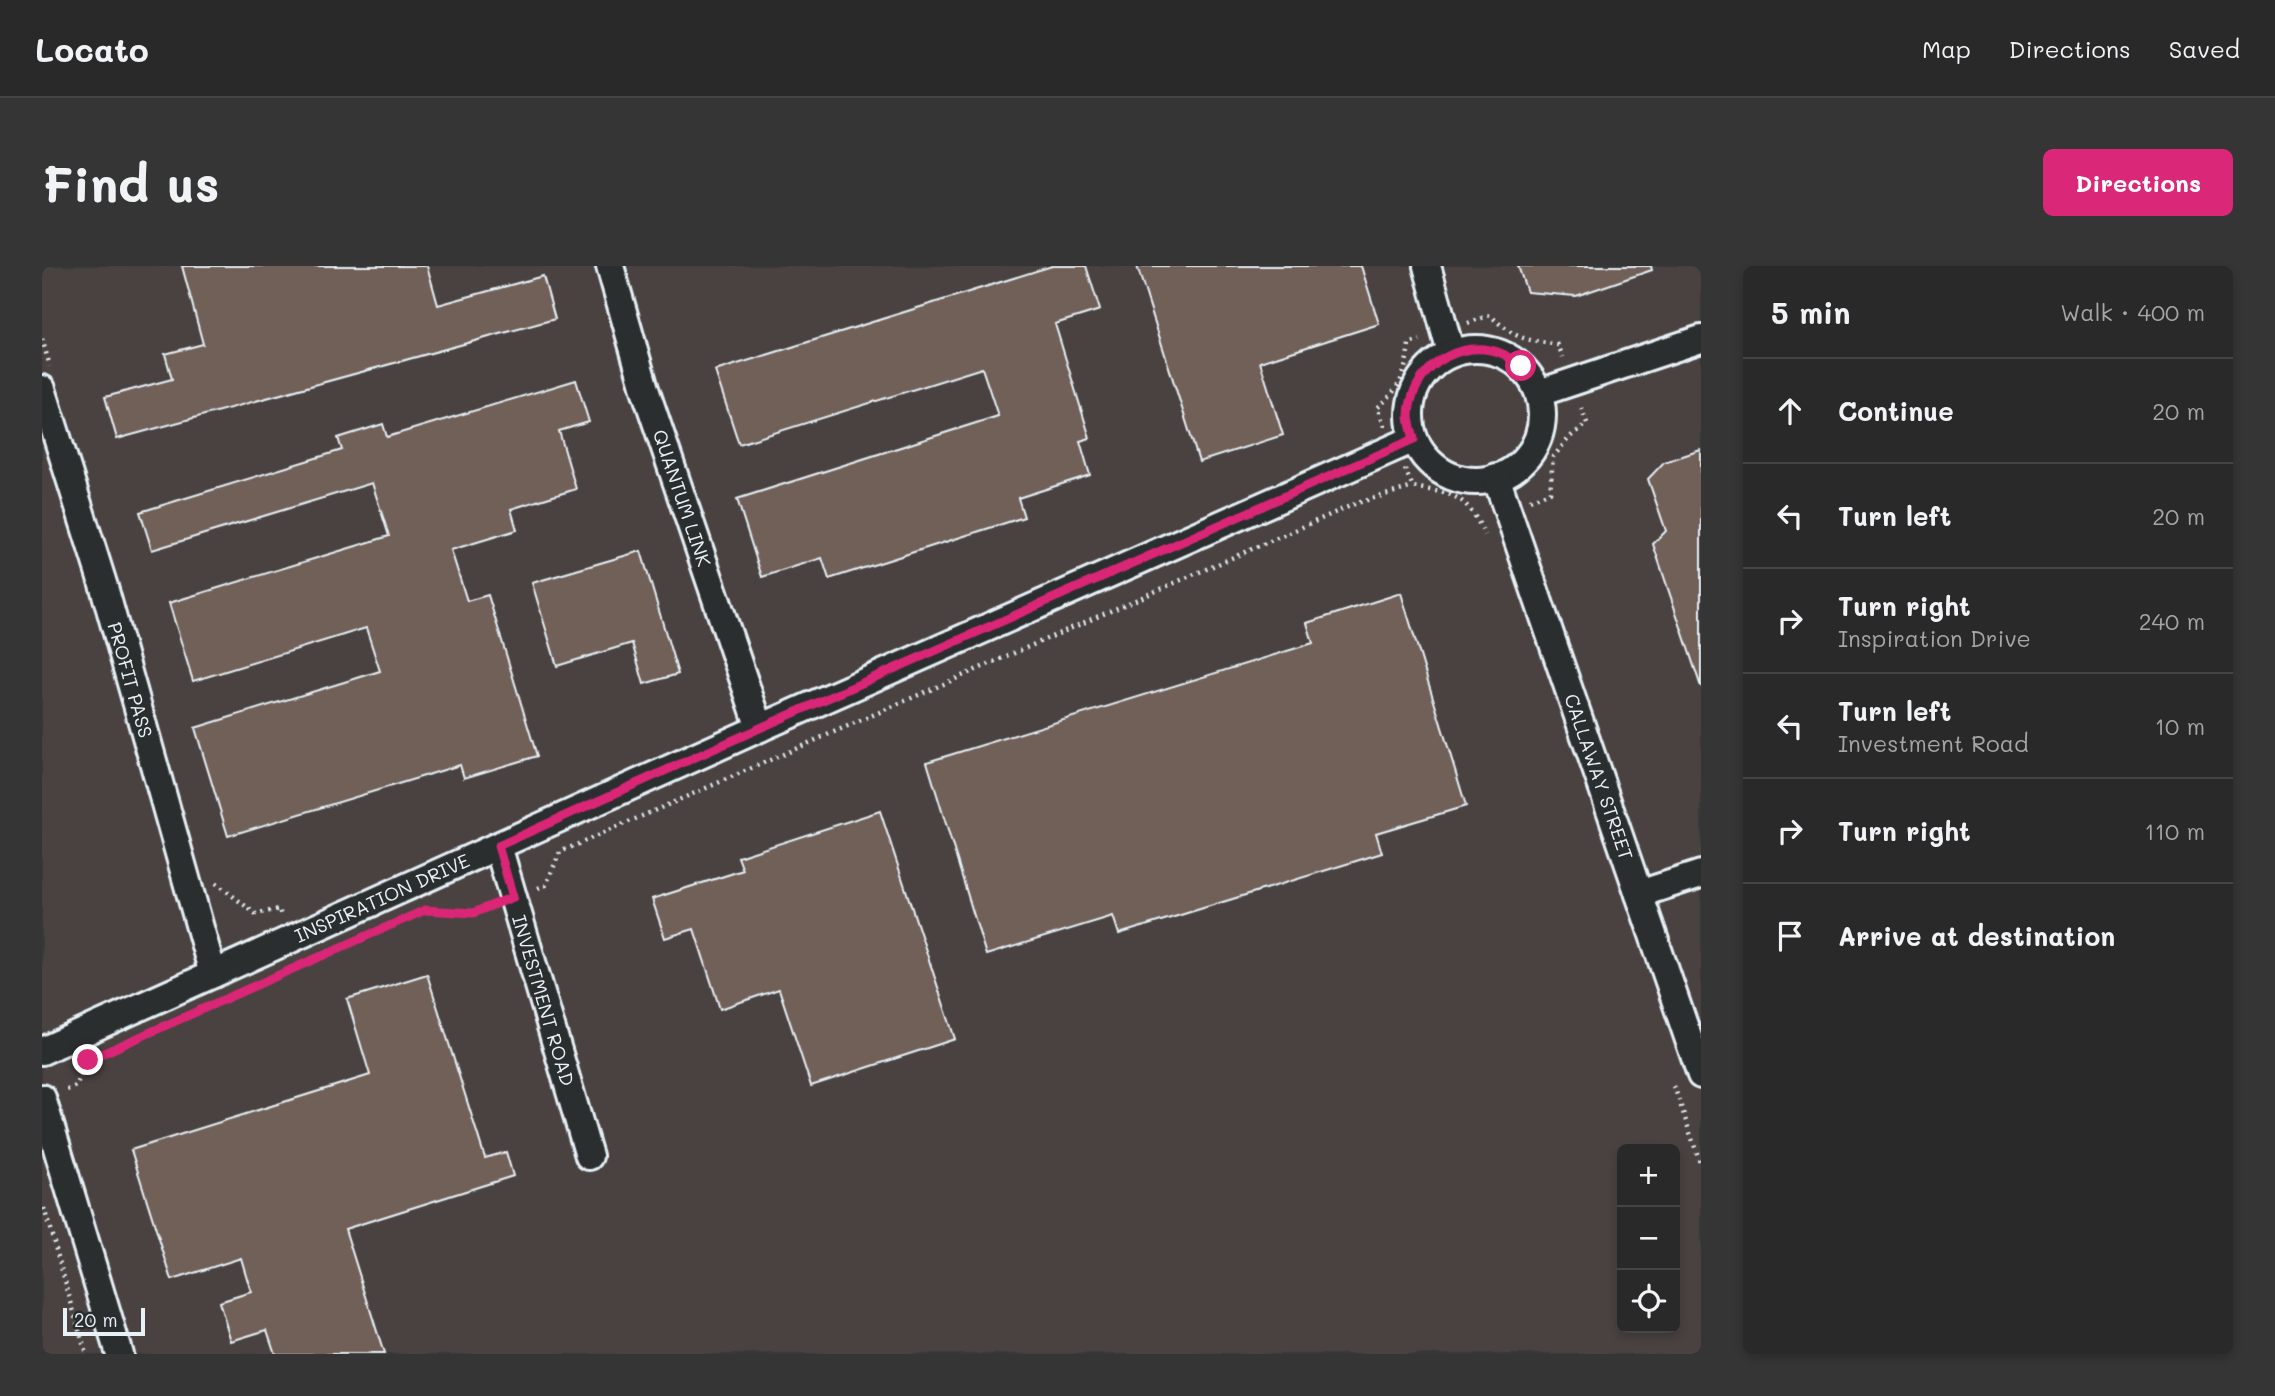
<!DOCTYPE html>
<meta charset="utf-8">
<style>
body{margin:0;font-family:Mali,sans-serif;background:#363535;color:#f1f3f6}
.controls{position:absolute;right:21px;bottom:21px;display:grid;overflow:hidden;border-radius:10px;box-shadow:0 4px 10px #0003}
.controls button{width:63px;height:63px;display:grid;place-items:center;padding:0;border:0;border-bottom:2px solid #464546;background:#2a2929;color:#f1f3f6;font:35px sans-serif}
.scale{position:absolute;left:21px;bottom:18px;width:82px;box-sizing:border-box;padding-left:7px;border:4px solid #e8f1f8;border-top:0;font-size:19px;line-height:24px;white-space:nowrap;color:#e8f1f8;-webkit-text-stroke:5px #2a2d2e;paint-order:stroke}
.stop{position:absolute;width:21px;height:21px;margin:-16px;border:5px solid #db2777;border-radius:50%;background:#fff}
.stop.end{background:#db2777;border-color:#fff;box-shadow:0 2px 7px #0008}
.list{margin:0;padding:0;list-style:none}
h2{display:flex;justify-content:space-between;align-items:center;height:91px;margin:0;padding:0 28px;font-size:30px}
h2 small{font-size:23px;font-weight:400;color:#a5a6a8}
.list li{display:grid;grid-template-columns:46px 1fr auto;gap:21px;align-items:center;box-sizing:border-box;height:105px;padding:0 28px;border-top:2px solid #464546}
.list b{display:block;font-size:26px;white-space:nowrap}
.list p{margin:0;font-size:23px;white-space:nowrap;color:#a5a6a8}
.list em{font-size:23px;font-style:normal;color:#a5a6a8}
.icon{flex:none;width:38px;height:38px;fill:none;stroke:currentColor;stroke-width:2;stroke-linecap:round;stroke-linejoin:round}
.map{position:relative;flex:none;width:1659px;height:1088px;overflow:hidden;border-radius:10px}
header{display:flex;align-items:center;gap:42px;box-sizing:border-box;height:98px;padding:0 35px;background:#2a2929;border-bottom:2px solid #464546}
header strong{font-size:33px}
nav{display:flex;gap:38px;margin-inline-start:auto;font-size:24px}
.intro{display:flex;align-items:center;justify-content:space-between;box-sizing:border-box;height:168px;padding:0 42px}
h1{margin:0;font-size:49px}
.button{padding:18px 32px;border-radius:10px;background:#db2777;color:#fff;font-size:24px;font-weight:700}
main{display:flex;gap:42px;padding:0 42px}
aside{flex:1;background:#2a2929;border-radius:10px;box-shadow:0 4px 10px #0003}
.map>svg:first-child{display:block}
</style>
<header>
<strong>Locato</strong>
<nav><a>Map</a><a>Directions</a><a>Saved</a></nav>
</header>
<div class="intro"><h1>Find us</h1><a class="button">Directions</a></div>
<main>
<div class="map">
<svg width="1659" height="1088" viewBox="0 0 1659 1088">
<rect width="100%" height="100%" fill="#383737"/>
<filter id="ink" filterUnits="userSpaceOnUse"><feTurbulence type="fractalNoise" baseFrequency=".0143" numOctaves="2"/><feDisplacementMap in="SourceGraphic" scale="14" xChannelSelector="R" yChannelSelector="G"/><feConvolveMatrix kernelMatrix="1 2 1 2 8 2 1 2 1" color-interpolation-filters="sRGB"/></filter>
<g filter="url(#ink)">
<!-- built -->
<path fill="#494341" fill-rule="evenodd" d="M0,0h1659v1088h-1659zM1580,883h53v179h-53z"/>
<!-- building -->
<path fill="#716059" stroke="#e8f1f8" stroke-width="2" d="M140,0h245l11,39 105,-29 12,43 -438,120 -12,-42 67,-18 -7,-25 38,-10z
M1010,0h34l14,44 -45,14 35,114 -10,3 10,34 -72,23 6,19 -195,62 -7,-21 -60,19 -25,-78 261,-83 -16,-48 -243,76 -24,-73z
M1095,0h224l18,58 -119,38 23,73 -84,27z
M1476,0h133l1,4 -76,26 -49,-4z
M534,114l13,42 -30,9 17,58 -65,20 6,21 -66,20 16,51 21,-6 49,161 -73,22 -4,-13 -232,71 -33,-108 185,-57 -14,-43 -173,53 -24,-78 220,-67 -17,-53 -220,67 -12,-38 202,-62 -4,-12 45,-14 4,13z
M1659,184v237l-48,-143 13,-13 -18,-52 16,-17z
M599,285l37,123 -34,10 -12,-41 -75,23 -25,-83z
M1359,327l65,213 -90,27 6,20 -263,81 -6,-18 -127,39 -59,-193 386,-119 -6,-20z
M838,545l75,228 -144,47 -32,-97 -59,20 -26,-80 -29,9 -13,-39 91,-29 -5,-13z
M385,708l58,184 21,-6 7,24 -168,53 39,125h-109l-8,-24 -36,11 -12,-39 32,-10 -10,-34 -69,22 -41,-130 239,-75 -23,-76z"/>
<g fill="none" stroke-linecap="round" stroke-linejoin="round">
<!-- minor casing -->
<g stroke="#e8f1f8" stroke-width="32">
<g id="minor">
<path id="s1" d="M568,0l35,123 115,339"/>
<path d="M1385,0l24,87"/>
<circle cx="1434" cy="149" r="66"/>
<path id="s2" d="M0,123l62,198 109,387"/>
<path d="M1497,127l162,-54"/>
<path id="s3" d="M1454,211l205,598"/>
<path id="s4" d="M456,580l91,310"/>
<path d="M1597,628l62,-20"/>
<path id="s5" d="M0,785l718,-323 654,-289"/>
<path d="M0,832l77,256"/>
</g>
</g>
<!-- path -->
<path stroke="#e8f1f8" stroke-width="4.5" stroke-dasharray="2 5" stroke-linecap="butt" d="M1426,57l22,-8c26,25 34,24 68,30l5,12
M0,73l8,27
M1343,160l-8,-18c25,-21 28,-33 32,-64l11,-4
M1363,203l8,18c44,8 51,6 72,48
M1488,234l20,-8 3,-35 17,-20 17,-14 -7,-18
M174,617l40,31 23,-5 2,7
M496,622l8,-3 14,-33 797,-349 56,-16
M382,644l49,3 18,-7
M1632,820l27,79
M25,824l9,-4 11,-25
M2,942l42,146"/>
<!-- minor -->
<use href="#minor" stroke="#2a2d2e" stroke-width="26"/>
</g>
</g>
<g fill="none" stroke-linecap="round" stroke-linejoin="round" filter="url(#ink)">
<!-- route -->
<path stroke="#db2777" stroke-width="9" d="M46,794l337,-150 48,3 40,-16 -15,-51 262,-118 654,-289c-2,-7 -4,-15 -5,-22 0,-47 51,-82 94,-63 6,3 13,9 18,12"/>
</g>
<g text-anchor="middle" stroke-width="5" stroke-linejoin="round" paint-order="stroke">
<!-- street labels -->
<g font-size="19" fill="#e8f1f8" stroke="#2a2d2e">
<text dy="7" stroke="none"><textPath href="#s1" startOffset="243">QUANTUM LINK</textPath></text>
<text dy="7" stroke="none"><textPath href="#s2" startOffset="304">PROFIT PASS</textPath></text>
<text dy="7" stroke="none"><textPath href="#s3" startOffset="317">CALLAWAY STREET</textPath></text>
<text dy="7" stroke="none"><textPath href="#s5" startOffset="373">INSPIRATION DRIVE</textPath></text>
<text dy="7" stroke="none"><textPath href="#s4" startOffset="161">INVESTMENT ROAD</textPath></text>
</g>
</g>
</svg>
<div class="controls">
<button>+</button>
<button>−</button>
<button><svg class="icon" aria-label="locate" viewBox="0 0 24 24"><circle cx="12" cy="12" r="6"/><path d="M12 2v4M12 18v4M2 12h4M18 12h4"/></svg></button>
</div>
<div class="scale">20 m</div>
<div class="stop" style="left:1479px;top:100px"></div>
<div class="stop end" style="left:46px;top:794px"></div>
</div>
<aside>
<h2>5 min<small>Walk · 400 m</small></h2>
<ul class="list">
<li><svg class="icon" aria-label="ahead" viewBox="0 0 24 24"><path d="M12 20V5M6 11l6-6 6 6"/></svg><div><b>Continue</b></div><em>20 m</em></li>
<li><svg class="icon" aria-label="left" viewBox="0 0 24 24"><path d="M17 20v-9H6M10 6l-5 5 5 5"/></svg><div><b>Turn left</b></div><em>20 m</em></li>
<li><svg class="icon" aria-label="right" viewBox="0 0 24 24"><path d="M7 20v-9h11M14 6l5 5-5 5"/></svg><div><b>Turn right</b><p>Inspiration Drive</p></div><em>240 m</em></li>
<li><svg class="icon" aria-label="left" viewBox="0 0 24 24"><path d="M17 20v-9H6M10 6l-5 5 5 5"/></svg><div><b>Turn left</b><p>Investment Road</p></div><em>10 m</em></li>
<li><svg class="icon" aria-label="right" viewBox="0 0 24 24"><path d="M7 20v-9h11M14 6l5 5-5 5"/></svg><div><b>Turn right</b></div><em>110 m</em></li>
<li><svg class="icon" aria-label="arrive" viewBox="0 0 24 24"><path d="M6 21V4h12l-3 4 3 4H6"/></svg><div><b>Arrive at destination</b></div></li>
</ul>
</aside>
</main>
